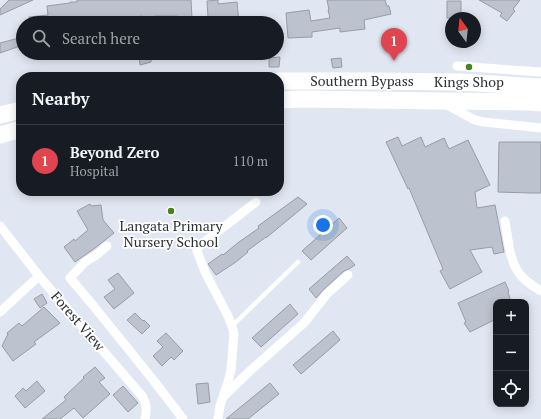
<!DOCTYPE html>
<meta charset="utf-8">
<style>
body{margin:0;font-family:"PT Serif",serif;background:#20242c;color:#f1f3f6}
.controls{position:absolute;right:12px;bottom:12px;display:grid;overflow:hidden;border-radius:8px;box-shadow:0 2px 10px #0003}
.controls button{width:36px;height:36px;display:grid;place-items:center;padding:0;border:0;border-bottom:1px solid #363941;background:#171b24;color:#f1f3f6;font:20px sans-serif}
.compass{position:absolute;left:445px;top:12px;width:36px;height:36px;border-radius:50%;background:#171b24;box-shadow:0 2px 10px #0003;rotate:345deg}
.you{position:absolute;left:323px;top:225px;width:14px;height:14px;margin:-10px;border:3px solid #fff;border-radius:50%;background:#1a73e8;box-shadow:0 0 0 6px #1a73e833}
.badge{display:grid;place-items:center;width:26px;height:26px;border-radius:50%;background:#0f766e;color:#fff;font-size:13px;font-weight:700}
.pin{position:absolute;translate:-50% -33px;filter:drop-shadow(0 1px 2px #0008)}
.pin::after{content:'';position:absolute;top:21px;width:14px;height:12px;background:inherit;clip-path:polygon(0 0,100% 0,50% 100%)}
.list{margin:0;padding:0;list-style:none}
h2{display:flex;justify-content:space-between;align-items:center;height:52px;margin:0;padding:0 16px;font-size:17px}
h2 small{font-size:13px;font-weight:400;color:#9ea1a6}
.list li{display:grid;grid-template-columns:26px 1fr auto;gap:12px;align-items:center;box-sizing:border-box;height:72px;padding:0 16px;border-top:1px solid #363941}
.list b{display:block;font-size:15px;white-space:nowrap}
.list p{margin:0;font-size:13px;white-space:nowrap;color:#9ea1a6}
.list em{font-size:13px;font-style:normal;color:#9ea1a6}
.icon{flex:none;width:22px;height:22px;fill:none;stroke:currentColor;stroke-width:2;stroke-linecap:round;stroke-linejoin:round}
.map{position:relative;flex:none;width:541px;height:419px;overflow:hidden}
.search{position:absolute;background:#171b24;box-shadow:0 2px 10px #0003;left:16px;top:16px;width:268px;height:44px;display:flex;align-items:center;gap:10px;box-sizing:border-box;padding:0 14px;border-radius:22px;color:#9ea1a6;font-size:15px}
.panel{position:absolute;background:#171b24;box-shadow:0 2px 10px #0003;left:16px;top:72px;width:268px;height:124px;border-radius:16px}
.map>svg:first-child{display:block}
</style>
<div class="map">
<svg width="541" height="419" viewBox="0 0 541 419">
<rect width="100%" height="100%" fill="#e1e7f2"/>
<!-- building -->
<path fill="#bdc3ce" stroke="#979ca7" d="M9,0h24l-33,15v-6z
M77,0h114l1,18h-14l-1,-2h-22l-1,2 -14,-2v7h-71l1,-2 -20,2h-21v-6l19,-2 -1,-9 23,-3v-1h7z
M218,0v4l19,-2 2,21h-28v-6h-3l-1,-16z
M327,0h58l2,6h2l2,8 -27,6 1,9 -25,3v-4l-28,4v5l-24,1 -2,-25 23,-3 2,11 19,-3 -2,-8h1z
M479,0h41l-7,9 2,2 -8,10 -7,-5 2,-3z
M447,1h14v17h-14z
M23,37v8l-23,8v-10z
M151,54v8l-11,3 -1,-9z
M280,57l-1,10h-10v-9z
M341,58l1,9 -9,1 -2,-9z
M398,137l4,9 19,-9 4,10 19,-9 5,11 19,-9 22,45 -15,7 2,16 18,-3 9,47 -10,2 -2,-7 -22,3 12,22 -32,17 -10,-18 3,-2 -34,-81 -1,1 -22,-47z
M499,142h42v51h-11l-32,-1z
M298,197l9,7 -41,34v-1l-19,14 1,1 -12,10 -20,13 -8,-11 14,-10 1,1 16,-13 20,-14 -1,-2z
M90,204l1,2 10,-1 2,15 11,13 -19,15 -20,14 -11,-15 10,-8 1,2 13,-11 -11,-19z
M339,218l8,10 -36,32 -9,-9z
M347,256l8,9 -6,4 -5,2 -21,19 -7,8 -7,-9z
M118,273l16,20 -20,16 -10,-12 11,-8 -7,-9z
M505,282l4,9 -1,1 3,10h-15v17l-26,13 -6,-9 2,-1 -8,-19z
M42,294l5,9 -7,5 -6,-9z
M290,304l8,10 -37,33 -9,-9z
M44,307l16,16 -26,19 2,2 -23,17 -11,-15 6,-12 -1,-1 12,-10 3,3z
M135,313l8,8 1,-1 6,6 -8,8 -15,-14z
M333,331l7,9 -39,34 -8,-9z
M166,333l17,18 -9,9 -3,-3 -9,9 -9,-10 10,-9 -6,-6z
M95,367l10,11 -6,4 11,12 -27,24 -9,-10 -14,11h-18l24,-19 -2,-3 20,-19 -1,-1z
M37,381l8,10 -20,17 -10,-12 8,-8 3,3z
M208,383l2,19 -12,2 -2,-20z
M270,383l9,11 -31,25h-22z
M123,386l15,17 -10,9 -15,-17z"/>
<g fill="none" stroke-linecap="round" stroke-linejoin="round">
<!-- lane -->
<path stroke="#fff" stroke-width="4.5" d="M232,326l66,-64"/>
<!-- street -->
<path stroke="#fff" stroke-width="9" d="M457,66l84,6
M445,104l30,16 9,2 57,6
M505,221c3,16 4,39 14,52 5,8 14,13 22,18
M0,226l39,50 103,120c5,9 5,14 3,23
M107,246l-12,10 -10,6 -15,16 22,26 62,77 29,38
M0,312l39,-36
M224,396l27,-26 53,-47 23,-29 21,-19
M218,419l2,-13 8,-24 3,-12 3,-36 -2,-8 -4,-10 -22,-42 -9,-23 2,-5 57,-44"/>
<!-- highway -->
<path stroke="#fff" stroke-width="17" d="M279,81h90l92,1 80,5
M279,100l23,-1 139,2 87,1 13,1
M0,115l21,-5
M0,135l21,-6"/>
</g>
<!-- markers -->
<g fill="#49831f" stroke="#fff" stroke-width="1.5">
<circle cx="469" cy="67" r="4"/>
<circle cx="171" cy="211" r="4"/>
</g>
<g text-anchor="middle" stroke-width="3.5" stroke-linejoin="round" paint-order="stroke">
<!-- street labels -->
<g font-size="14" fill="#2e3034" stroke="#fff">
<text x="362" y="86">Southern Bypass</text>
<text transform="translate(78 321) rotate(49)" y="5">Forest View</text>
</g>
<!-- poi labels -->
<g font-size="14" fill="#2e3034" stroke="#fff">
<text x="469" y="87">Kings Shop</text>
<text x="171" y="231">Langata Primary<tspan x="171" dy="16">Nursery School</tspan></text>
</g>
</g>
</svg>
<div class="controls">
<button>+</button>
<button>−</button>
<button><svg class="icon" aria-label="locate" viewBox="0 0 24 24"><circle cx="12" cy="12" r="6"/><path d="M12 2v4M12 18v4M2 12h4M18 12h4"/></svg></button>
</div>
<svg class="compass" viewBox="-18 -18 36 36"><path d="M0-13l5 13h-10z" fill="#e53935"/><path d="M0 13l5-13h-10z" fill="#9ea1a6"/></svg>
<div class="you"></div>
<div class="pin badge" style="left:394px;top:61px;background:#e0444e">1</div>
<div class="search"><svg class="icon" aria-label="search" viewBox="0 0 24 24"><circle cx="10" cy="10" r="6"/><path d="M15 15l6 6"/></svg>Search here</div>
<section class="panel">
<h2>Nearby<small></small></h2>
<ul class="list">
<li><span class="badge" style="background:#e0444e">1</span><div><b>Beyond Zero</b><p>Hospital</p></div><em>110 m</em></li>
</ul>
</section>
</div>
